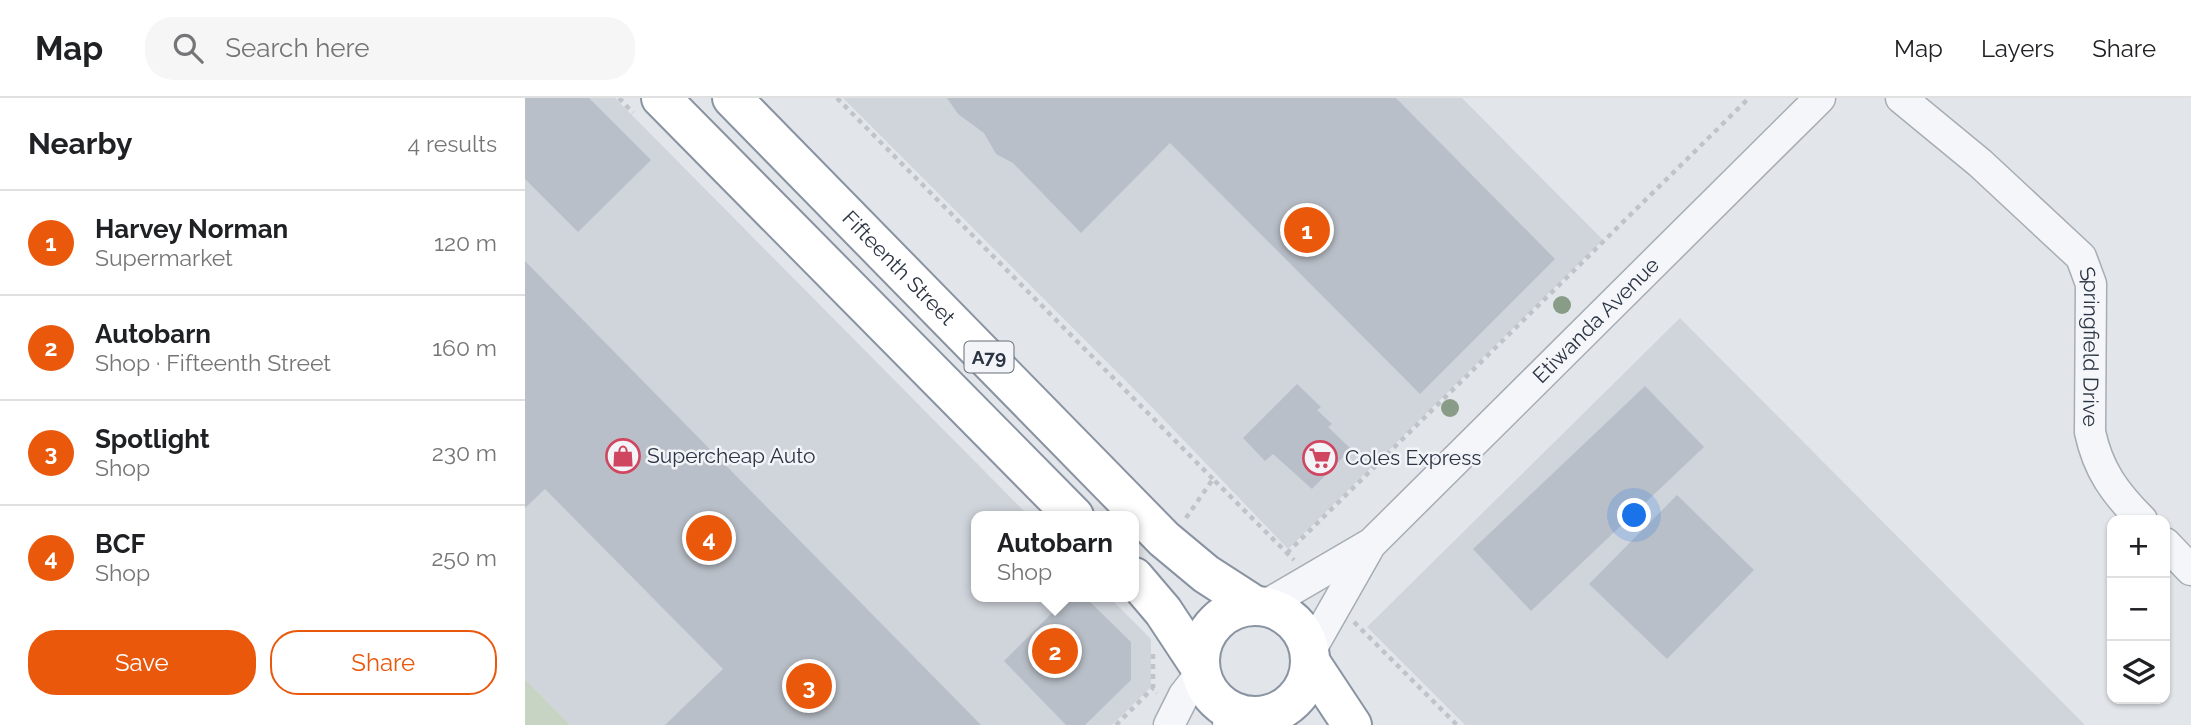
<!DOCTYPE html>
<meta charset="utf-8">
<style>
body{margin:0;font-family:Raleway,sans-serif;background:#f6f6f6;color:#202124}
.controls{position:absolute;right:21px;bottom:21px;display:grid;overflow:hidden;border-radius:14px;box-shadow:0 2px 5px #0004}
.controls button{width:63px;height:63px;display:grid;place-items:center;padding:0;border:0;border-bottom:2px solid #e0e0e0;background:#fff;color:#202124;font:35px sans-serif}
.you{position:absolute;left:1110px;top:418px;width:24px;height:24px;margin:-18px;border:5px solid #fff;border-radius:50%;background:#1a73e8;box-shadow:0 0 0 10px #1a73e833}
.badge{display:grid;place-items:center;width:46px;height:46px;border-radius:50%;background:#ea580c;color:#fff;font-size:23px;font-weight:700}
.pin{position:absolute;translate:-50% -50%;border:4px solid #fff;box-shadow:0 2px 7px #0006}
.popup{position:absolute;left:446px;top:413px;width:168px;height:91px;box-sizing:border-box;display:grid;place-content:center;border-radius:14px;background:#fff;filter:drop-shadow(0 2px 5px #0005);font-size:23px;white-space:nowrap;color:#757577}
.popup b{font-size:26px;color:#202124}
.popup::after{content:'';position:absolute;left:50%;top:100%;margin-left:-14px;border:14px solid transparent;border-top-color:#fff}
.list{margin:0;padding:0;list-style:none}
h2{display:flex;justify-content:space-between;align-items:center;height:91px;margin:0;padding:0 28px;font-size:30px}
h2 small{font-size:23px;font-weight:400;color:#757577}
.list li{display:grid;grid-template-columns:46px 1fr auto;gap:21px;align-items:center;box-sizing:border-box;height:105px;padding:0 28px;border-top:2px solid #e0e0e0}
.list b{display:block;font-size:26px;white-space:nowrap}
.list p{margin:0;font-size:23px;white-space:nowrap;color:#757577}
.list em{font-size:23px;font-style:normal;color:#757577}
.actions{display:flex;gap:14px;padding:21px 28px}
.actions a{flex:1;padding:16px 0;border:2px solid #ea580c;border-radius:28px;text-align:center;font-size:24px;color:#ea580c}
.actions .main{background:#ea580c;color:#fff}
.icon{flex:none;width:38px;height:38px;fill:none;stroke:currentColor;stroke-width:2;stroke-linecap:round;stroke-linejoin:round}
.map{position:relative;flex:none;width:1666px;height:627px;overflow:hidden}
header{display:flex;align-items:center;gap:42px;box-sizing:border-box;height:98px;padding:0 35px;background:#fff;border-bottom:2px solid #e0e0e0}
header strong{font-size:33px}
nav{display:flex;gap:38px;margin-inline-start:auto;font-size:24px}
.search{width:490px;height:63px;background:#f6f6f6;display:flex;align-items:center;gap:18px;box-sizing:border-box;padding:0 24px;border-radius:28px;color:#757577;font-size:26px}
main{display:flex}
aside{flex:1;background:#fff}
.map>svg:first-child{display:block}
</style>
<header>
<strong>Map</strong>
<div class="search"><svg class="icon" aria-label="search" viewBox="0 0 24 24"><circle cx="10" cy="10" r="6"/><path d="M15 15l6 6"/></svg>Search here</div>
<nav><a>Map</a><a>Layers</a><a>Share</a></nav>
</header>
<main>
<aside>
<h2>Nearby<small>4 results</small></h2>
<ul class="list">
<li><span class="badge">1</span><div><b>Harvey Norman</b><p>Supermarket</p></div><em>120 m</em></li>
<li><span class="badge">2</span><div><b>Autobarn</b><p>Shop · Fifteenth Street</p></div><em>160 m</em></li>
<li><span class="badge">3</span><div><b>Spotlight</b><p>Shop</p></div><em>230 m</em></li>
<li><span class="badge">4</span><div><b>BCF</b><p>Shop</p></div><em>250 m</em></li>
</ul>
<div class="actions"><a class="main">Save</a><a>Share</a></div>
</aside>
<div class="map">
<svg width="1666" height="627" viewBox="0 0 1666 627">
<rect width="100%" height="100%" fill="#e2e6ea"/>
<!-- built -->
<path fill="#d0d5dc" d="M0,0h90l414,418h-53v81h133l42,42v48l-39,38h-542l-45,-46z
M318,0h619l141,142 -315,309 -143,-149z
M1155,220l405,407h-620l-98,-98z"/>
<!-- green -->
<path fill="#c8d4c3" d="M0,581l45,46h-45z"/>
<!-- building -->
<path fill="#b9bfc8" d="M0,0h64l62,62 -73,72 -53,-53z
M422,0h449l159,161 -135,135 -250,-251 -89,90 -68,-70 -17,-9 -12,-21 -26,-19z
M0,163l456,464h-316l58,-56 -178,-180 -20,19z
M772,286l24,23 -4,3 15,14 -4,3 23,22 -39,40 -39,-35 -8,7 -22,-23z
M1120,288l59,61 -173,164 -58,-62z
M1152,397l77,75 -87,89 -78,-75z
M543,499h17l46,45v38l-46,45h-19l-62,-64z"/>
<g fill="none" stroke-linecap="round" stroke-linejoin="round">
<!-- minor casing -->
<g stroke="#a7adb5" stroke-width="33">
<g id="minor">
<path id="s1" d="M1376,0l79,65 101,94 10,27 -1,148c8,38 25,61 52,88"/>
<path d="M1640,445l26,27"/>
<path id="s2" d="M739,508l108,-63 448,-445"/>
<path d="M785,553l58,-102"/>
<path d="M644,627l15,-30 17,-22"/>
<path d="M703,627l15,-10"/>
</g>
</g>
<!-- highway casing -->
<g stroke="#8993a1" stroke-width="42">
<g id="highway">
<path d="M136,0l413,418"/>
<path id="s3" d="M207,0l432,441 42,35 48,31"/>
<path d="M609,479l29,34 37,56"/>
<circle cx="730" cy="563" r="55"/>
<path d="M786,565l41,62"/>
</g>
</g>
<!-- path -->
<path stroke="#c0c4ca" stroke-width="4.5" stroke-dasharray="5 5" stroke-linecap="butt" d="M94,0l14,15
M312,0l376,381
M661,420l27,-39 81,81
M762,455l462,-455
M829,524l103,103
M628,556v34l4,5
M591,627l37,-37"/>
<!-- minor -->
<use href="#minor" stroke="#f5f6f9" stroke-width="30"/>
<!-- highway -->
<use href="#highway" stroke="#fff" stroke-width="38"/>
</g>
<!-- trees -->
<g fill="#899c88">
<circle cx="1037" cy="207" r="9"/>
<circle cx="925" cy="310" r="9"/>
</g>
<!-- icons -->
<defs>
<g id="shop-ring" transform="scale(1.75)"><circle r="9.5" fill="#f2f4f8" stroke="#d04660" stroke-width="1.5"/><path d="M-5-2.5h2.3a2.7 3.5 0 0 1 5.4 0H5L5.5 6h-11ZM-1.5-2.5h3a1.5 2.3 0 0 0-3 0Z" fill="#d04660"/></g>
<g id="supermarket-ring" transform="scale(1.75)"><circle r="9.5" fill="#f2f4f8" stroke="#d04660" stroke-width="1.5"/><path d="M-6-5.5h2.5l.6 2H6L4.5 2H-2.5L-4.4-4H-6ZM-1.5 3.2a1.3 1.3 0 1 0 .1 0ZM3 3.2a1.3 1.3 0 1 0 .1 0Z" fill="#d04660"/></g>
</defs>
<g fill-rule="evenodd">
<use href="#shop-ring" x="98" y="358"/>
<use href="#supermarket-ring" x="795" y="360"/>
</g>
<g text-anchor="middle" stroke-width="5" stroke-linejoin="round" paint-order="stroke">
<!-- shield labels -->
<rect fill="#f2f4f8" stroke="#666e79" stroke-width="2" x="439.5" y="243.5" width="49" height="31" rx="5"/>
<g font-size="19" font-weight="bold" fill="#2a3443">
<text x="464" y="266">A79</text>
</g>
<!-- street labels -->
<g font-size="21" fill="#2a3443" stroke="#f2f4f8">
<text dy="7" stroke="none"><textPath href="#s3" startOffset="238">Fifteenth Street</textPath></text>
<text dy="7" stroke="none"><textPath href="#s2" startOffset="441">Etiwanda Avenue</textPath></text>
<text dy="7" stroke="none"><textPath href="#s1" startOffset="332">Springfield Drive</textPath></text>
</g>
<!-- poi labels -->
<g font-size="21" fill="#2a3443" stroke="#f2f4f8" text-anchor="start">
<text x="122" y="365">Supercheap Auto</text>
<text x="820" y="367">Coles Express</text>
</g>
</g>
</svg>
<div class="controls">
<button>+</button>
<button>−</button>
<button><svg class="icon" aria-label="layers" viewBox="0 0 24 24"><path d="M12 4l9 5-9 5-9-5zM3 14l9 5 9-5"/></svg></button>
</div>
<div class="you"></div>
<div class="pin badge" style="left:782px;top:132px">1</div>
<div class="pin badge" style="left:530px;top:553px">2</div>
<div class="popup"><b>Autobarn</b>Shop</div>
<div class="pin badge" style="left:284px;top:588px">3</div>
<div class="pin badge" style="left:184px;top:440px">4</div>
</div>
</main>
